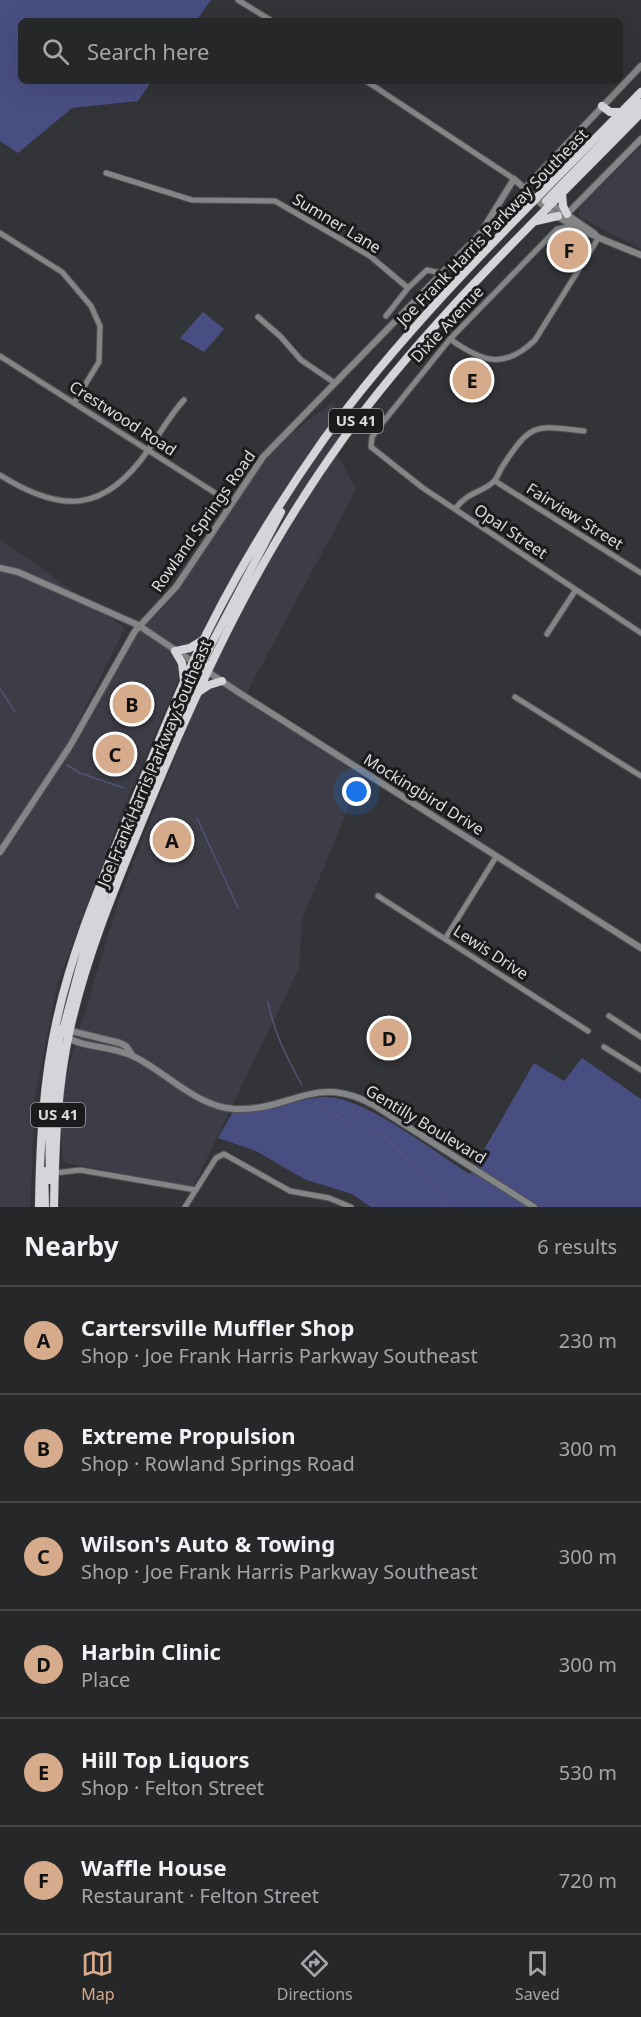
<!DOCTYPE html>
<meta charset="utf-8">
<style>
body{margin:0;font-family:"Noto Sans",sans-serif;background:#2e2f31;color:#f1f3f6}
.you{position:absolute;left:357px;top:792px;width:21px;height:21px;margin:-15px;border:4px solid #fff;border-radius:50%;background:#1a73e8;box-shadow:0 0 0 9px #1a73e833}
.badge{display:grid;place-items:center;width:39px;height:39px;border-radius:50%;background:#d6ab8b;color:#111;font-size:20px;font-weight:700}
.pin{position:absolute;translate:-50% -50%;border:3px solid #fff;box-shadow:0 2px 6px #0006}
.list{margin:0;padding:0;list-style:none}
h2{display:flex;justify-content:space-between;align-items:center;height:78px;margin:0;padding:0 24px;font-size:26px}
h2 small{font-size:20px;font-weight:400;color:#a4a5a8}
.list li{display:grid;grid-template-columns:39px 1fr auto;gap:18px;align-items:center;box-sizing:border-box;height:108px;padding:0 24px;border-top:2px solid #424446}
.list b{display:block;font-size:22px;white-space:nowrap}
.list p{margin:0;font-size:20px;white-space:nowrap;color:#a4a5a8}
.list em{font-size:20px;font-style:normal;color:#a4a5a8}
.icon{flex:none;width:33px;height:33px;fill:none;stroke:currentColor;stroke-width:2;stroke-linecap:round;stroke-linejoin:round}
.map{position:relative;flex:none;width:641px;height:1207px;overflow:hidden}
.search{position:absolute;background:#262729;box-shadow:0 6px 24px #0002;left:18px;right:18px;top:18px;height:66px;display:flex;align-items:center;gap:15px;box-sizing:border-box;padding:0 21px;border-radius:9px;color:#a4a5a8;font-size:22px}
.sheet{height:726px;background:#262729}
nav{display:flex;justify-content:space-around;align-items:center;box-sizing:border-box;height:84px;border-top:2px solid #424446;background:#262729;font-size:16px;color:#a4a5a8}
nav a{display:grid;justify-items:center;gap:3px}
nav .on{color:#d6ab8b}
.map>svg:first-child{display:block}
</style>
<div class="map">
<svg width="641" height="1207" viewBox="0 0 641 1207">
<rect width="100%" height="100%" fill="#333437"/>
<!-- built -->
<path fill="#3c3d46" d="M641,147v102l-62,-33v-8z
M334,401l5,56 17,33 -111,206 -60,-31 -61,141 -67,180 -22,112 -5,109h-30v-668l125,89 -59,118 20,13 -14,-10 66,-117 33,-32 81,-123 32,-38z
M207,677l156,95 -61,148 -3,48 -106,219 -130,-25 -4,-64 60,-199z"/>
<!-- green -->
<path fill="#494e82" d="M0,0h211l-15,21h-175v60h131l-14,20 -66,7 -54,45 -18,-12z
M203,312l21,17 -20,23 -24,-14z
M582,1058l59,41v108h-270l-19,-13 -48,-15 -48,-28 -38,-13 15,-26c31,-1 60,-12 91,-15 37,-3 113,57 146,77l64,-111 30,18z"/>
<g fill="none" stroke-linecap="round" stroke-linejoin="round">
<!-- stream -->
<path stroke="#535378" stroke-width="1.5" d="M0,689l15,23
M67,765l13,8 44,15
M197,818l41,90
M268,1002c6,31 19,56 34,83
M316,1102l26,17 45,19 60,64 2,5"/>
<!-- minor casing -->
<g stroke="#515255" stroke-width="7">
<path id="minor" d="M238,0l34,21
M366,81l148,98
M106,173l86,27 83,1 95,55 38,32 19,-18 14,3
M573,226l-16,3 -107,110 -71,88 -7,10 -1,10 52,41 218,145
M0,233l62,39 29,34 9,20 -1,36 -25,41
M386,316l22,-28
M258,317l22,19 21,24 34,23
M450,339c32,23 54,31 85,1l64,-103
M0,356l231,147
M0,475c62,39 105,38 149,-26 12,-17 21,-34 35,-49
M495,481l146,92
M455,509c14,-19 31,-17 40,-29 4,-5 5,-11 9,-16 28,-43 33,-38 80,-33
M547,634l28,-43
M515,697l126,79
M378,896l210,135
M445,939l51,-82
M609,1016l32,21
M604,1047l37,23
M55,1173l25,-3 116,20
M185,1207l31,-49 8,-4 66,37 39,7 22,9"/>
</g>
<!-- tertiary casing -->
<g stroke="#515255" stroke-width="8">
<path id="tertiary" d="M525,188l116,-122
M549,202l46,32
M567,214l74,-75
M0,568l18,4 120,53 100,67 403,256
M0,852l70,-106 65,-115 41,-44 87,-130 217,-223 34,-55c12,10 23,22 35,31 27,21 61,32 92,45
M67,1030l53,13 6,3 6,9
M65,1036c17,12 50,10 70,21 32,16 62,50 100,52 59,2 82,-39 145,0l154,98"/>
</g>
<!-- primary casing -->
<g stroke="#515255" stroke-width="9">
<path id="primary" d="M602,106l8,6h11
M562,193l1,13 4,8
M546,201l95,-98
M536,221l22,-5
M175,651l7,12 2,17
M176,651l14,-3 13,-8
M206,671l-2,-11 7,-15 70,-133
M197,693l12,-8 13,-4
M124,856l27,-79 41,-96 1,-16
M62,1034l22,-82 34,-98
M44,1171l1,36
M50,1180l-1,-64 12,-87
M39,1207c1,-63 4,-126 18,-188 16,-73 46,-141 74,-210 20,-48 39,-97 61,-145 36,-78 82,-154 132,-225 93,-127 208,-235 317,-347
M54,1207c1,-60 3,-120 16,-178 17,-76 47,-146 76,-217 56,-135 111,-254 197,-373 86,-119 196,-221 298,-326"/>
</g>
<!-- minor -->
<use href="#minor" stroke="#848586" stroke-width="5"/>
<!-- tertiary -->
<use href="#tertiary" stroke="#848586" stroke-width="6"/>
<!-- primary -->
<use href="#primary" stroke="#d4d5d9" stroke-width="8"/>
</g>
<g text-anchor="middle" stroke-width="6" stroke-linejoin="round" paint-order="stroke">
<!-- shield labels -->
<g fill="#1b1b1d" stroke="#a1a1a3" stroke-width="1.5">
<rect x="329" y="409" width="54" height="24" rx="4.5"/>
<rect x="31" y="1103" width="54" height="24" rx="4.5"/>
</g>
<g font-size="15" font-weight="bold" fill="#dadbdd">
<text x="356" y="426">US 41</text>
<text x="58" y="1120">US 41</text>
</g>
<!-- street labels -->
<g font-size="16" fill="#dadbdd" stroke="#1b1b1d">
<text transform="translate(337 223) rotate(31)" y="6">Sumner Lane</text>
<text transform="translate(492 227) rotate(-46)" y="6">Joe Frank Harris Parkway Southeast</text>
<text transform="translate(447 324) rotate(-47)" y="6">Dixie Avenue</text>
<text transform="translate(123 418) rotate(33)" y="6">Crestwood Road</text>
<text transform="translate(575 516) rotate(32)" y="6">Fairview Street</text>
<text transform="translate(203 521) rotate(-55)" y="6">Rowland Springs Road</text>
<text transform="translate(511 531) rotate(34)" y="6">Opal Street</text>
<text transform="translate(154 763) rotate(-67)" y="6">Joe Frank Harris Parkway Southeast</text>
<text transform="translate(424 794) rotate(32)" y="6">Mockingbird Drive</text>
<text transform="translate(491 952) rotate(33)" y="6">Lewis Drive</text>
<text transform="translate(426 1124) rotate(31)" y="6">Gentilly Boulevard</text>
</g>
</g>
</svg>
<div class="you"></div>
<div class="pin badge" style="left:172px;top:840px">A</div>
<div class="pin badge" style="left:132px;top:704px">B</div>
<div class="pin badge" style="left:115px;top:754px">C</div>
<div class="pin badge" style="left:389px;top:1038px">D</div>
<div class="pin badge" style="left:472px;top:380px">E</div>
<div class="pin badge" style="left:569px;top:250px">F</div>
<div class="search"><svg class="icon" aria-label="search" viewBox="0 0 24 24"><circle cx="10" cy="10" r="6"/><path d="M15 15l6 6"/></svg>Search here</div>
</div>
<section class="sheet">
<h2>Nearby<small>6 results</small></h2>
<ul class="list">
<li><span class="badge">A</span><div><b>Cartersville Muffler Shop</b><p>Shop · Joe Frank Harris Parkway Southeast</p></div><em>230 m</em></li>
<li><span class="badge">B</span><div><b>Extreme Propulsion</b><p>Shop · Rowland Springs Road</p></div><em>300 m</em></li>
<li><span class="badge">C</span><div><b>Wilson's Auto &amp; Towing</b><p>Shop · Joe Frank Harris Parkway Southeast</p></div><em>300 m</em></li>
<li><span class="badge">D</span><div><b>Harbin Clinic</b><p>Place</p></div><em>300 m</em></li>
<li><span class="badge">E</span><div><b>Hill Top Liquors</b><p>Shop · Felton Street</p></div><em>530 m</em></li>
<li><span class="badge">F</span><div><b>Waffle House</b><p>Restaurant · Felton Street</p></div><em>720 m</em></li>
</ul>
</section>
<nav>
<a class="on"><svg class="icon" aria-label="map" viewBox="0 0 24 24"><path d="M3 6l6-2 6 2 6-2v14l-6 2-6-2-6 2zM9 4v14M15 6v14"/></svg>Map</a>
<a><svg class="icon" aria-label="directions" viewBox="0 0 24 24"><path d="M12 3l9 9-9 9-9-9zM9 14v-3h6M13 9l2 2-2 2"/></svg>Directions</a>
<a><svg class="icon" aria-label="saved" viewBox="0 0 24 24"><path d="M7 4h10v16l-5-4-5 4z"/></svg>Saved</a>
</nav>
